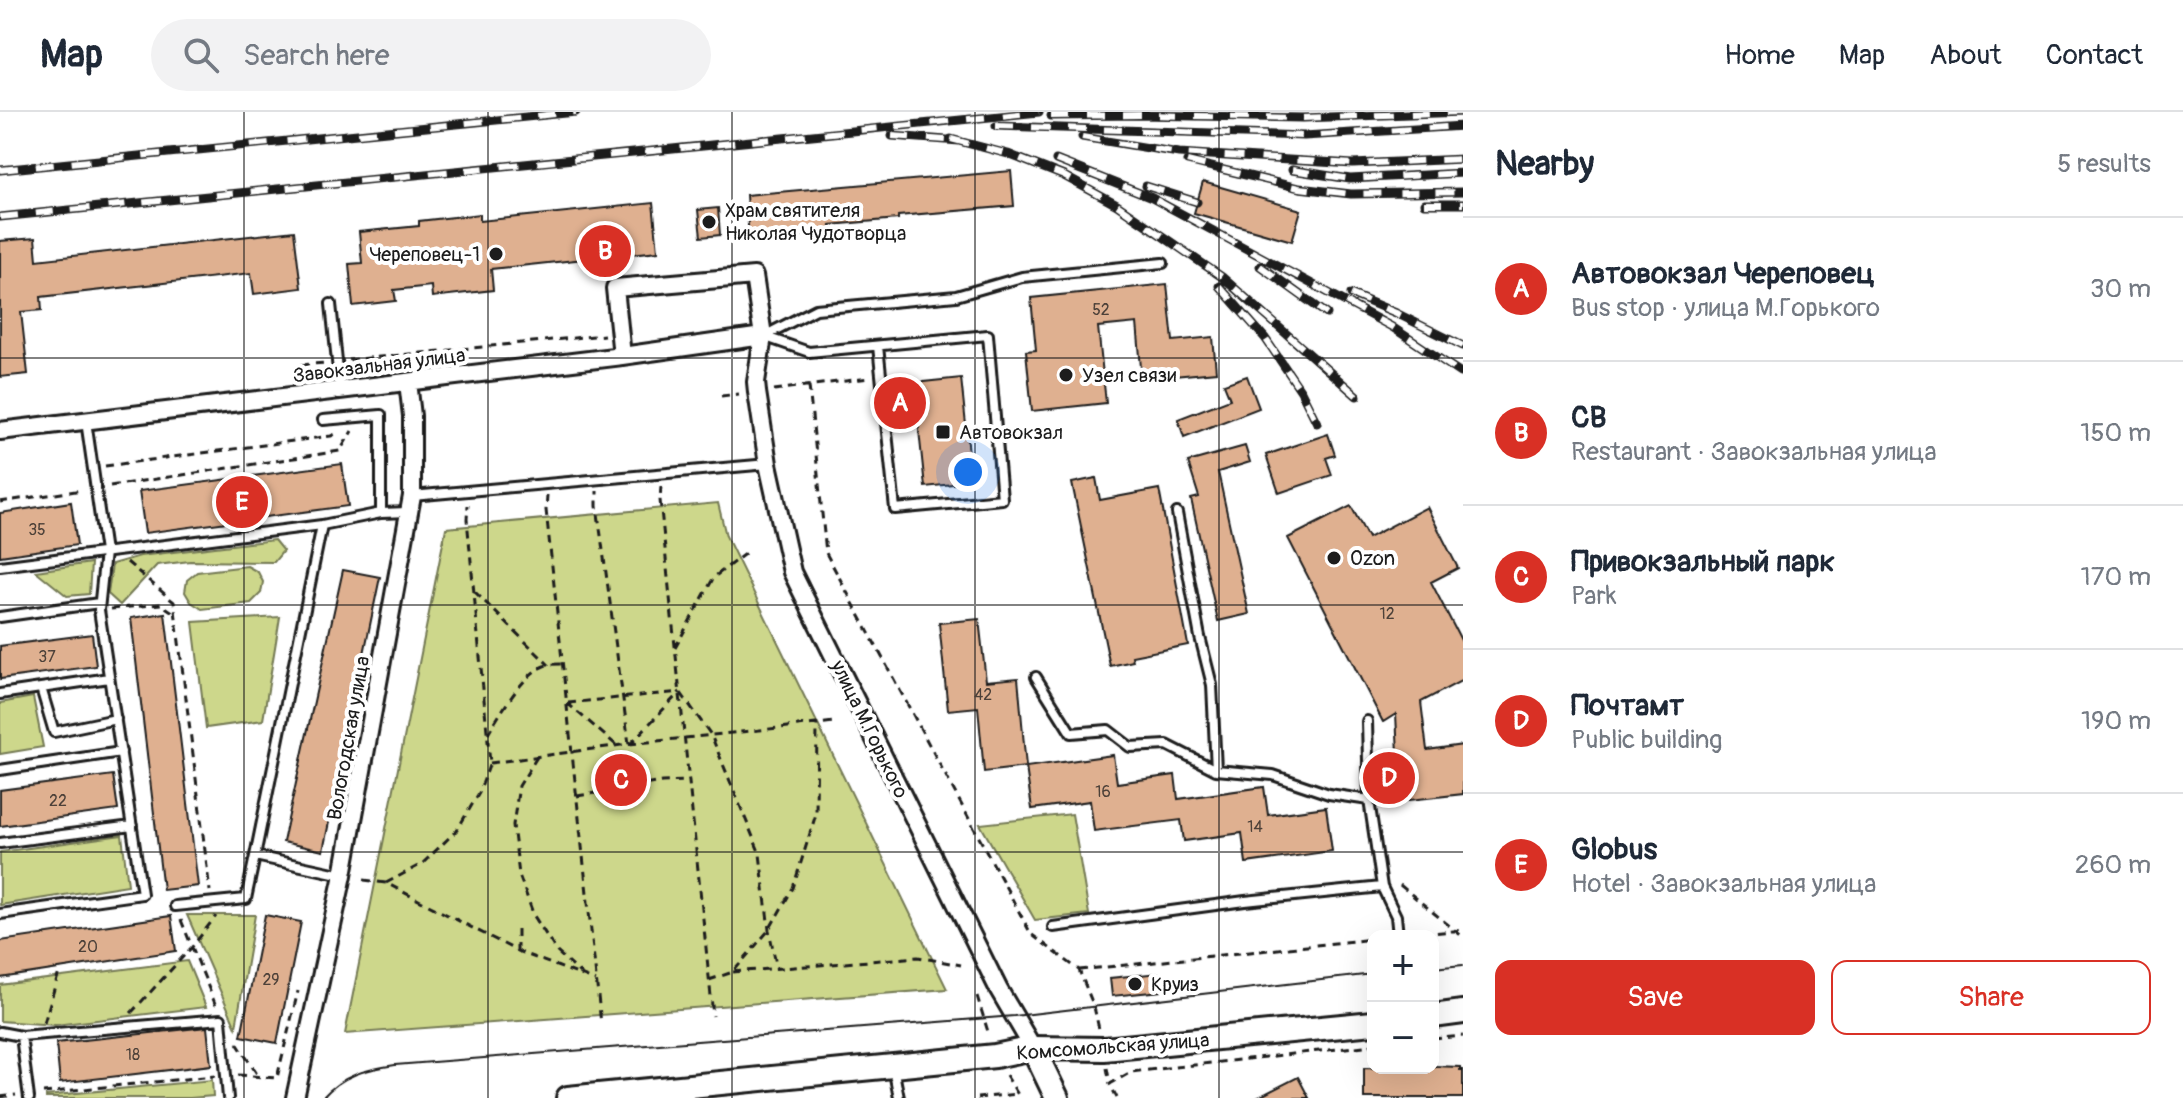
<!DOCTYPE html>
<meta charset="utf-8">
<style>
body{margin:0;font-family:Pangolin,sans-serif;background:#f2f2f3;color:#1f2937}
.controls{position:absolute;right:24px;bottom:24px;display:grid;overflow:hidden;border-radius:16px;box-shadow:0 8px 32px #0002}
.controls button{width:72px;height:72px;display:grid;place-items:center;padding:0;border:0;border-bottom:2px solid #e0e1e3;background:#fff;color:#1f2937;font:40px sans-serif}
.you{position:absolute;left:968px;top:360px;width:28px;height:28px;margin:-20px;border:6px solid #fff;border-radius:50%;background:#1a73e8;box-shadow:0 0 0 12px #1a73e833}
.badge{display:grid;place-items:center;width:52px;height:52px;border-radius:50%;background:#d93025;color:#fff;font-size:26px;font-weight:700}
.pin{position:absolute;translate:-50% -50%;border:4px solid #fff;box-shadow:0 2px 8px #0006}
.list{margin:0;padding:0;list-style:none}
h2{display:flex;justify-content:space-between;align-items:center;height:104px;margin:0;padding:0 32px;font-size:34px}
h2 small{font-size:26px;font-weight:400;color:#747a83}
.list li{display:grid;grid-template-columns:52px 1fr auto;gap:24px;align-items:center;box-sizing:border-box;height:144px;padding:0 32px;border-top:2px solid #e0e1e3}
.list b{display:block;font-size:30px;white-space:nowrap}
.list p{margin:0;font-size:26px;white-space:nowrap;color:#747a83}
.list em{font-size:26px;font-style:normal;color:#747a83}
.actions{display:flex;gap:16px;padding:24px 32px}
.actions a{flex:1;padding:18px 0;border:2px solid #d93025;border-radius:16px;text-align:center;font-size:28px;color:#d93025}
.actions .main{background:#d93025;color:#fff}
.icon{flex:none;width:44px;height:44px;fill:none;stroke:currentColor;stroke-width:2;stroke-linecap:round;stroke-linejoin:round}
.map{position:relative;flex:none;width:1463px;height:986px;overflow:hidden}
header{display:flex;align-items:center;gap:48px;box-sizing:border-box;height:112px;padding:0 40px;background:#fff;border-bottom:2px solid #e0e1e3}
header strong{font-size:38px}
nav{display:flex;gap:44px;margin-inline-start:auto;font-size:28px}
.search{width:560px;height:72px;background:#f2f2f3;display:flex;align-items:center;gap:20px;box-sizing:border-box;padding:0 28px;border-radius:44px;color:#747a83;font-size:30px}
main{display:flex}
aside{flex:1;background:#fff}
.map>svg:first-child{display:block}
</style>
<header>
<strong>Map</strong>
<div class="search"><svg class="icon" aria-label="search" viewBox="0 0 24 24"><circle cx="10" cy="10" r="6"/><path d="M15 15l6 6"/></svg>Search here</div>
<nav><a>Home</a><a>Map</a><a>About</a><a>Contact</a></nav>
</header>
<main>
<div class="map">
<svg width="1463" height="986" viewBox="0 0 1463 986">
<rect width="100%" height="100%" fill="#fff"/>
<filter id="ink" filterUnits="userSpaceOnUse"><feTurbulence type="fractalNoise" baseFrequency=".0125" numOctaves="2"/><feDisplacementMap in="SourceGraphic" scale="16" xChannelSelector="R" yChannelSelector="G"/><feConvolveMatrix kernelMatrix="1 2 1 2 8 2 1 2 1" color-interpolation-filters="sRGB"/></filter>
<g filter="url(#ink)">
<!-- green -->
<path fill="#cdd78b" stroke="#747a54" stroke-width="2" d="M718,391l8,33 221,453 -602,45 101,-506z
M274,428l9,11 -9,11 -84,-1 -33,4 -37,40 -12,-11 4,-30 28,-8z
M91,451l-2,31 -22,2 -31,-25z
M247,454l11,6 5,10 -2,11 -10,10 -49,6 -11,-7 -6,-10 2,-12 10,-8z
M280,505l-17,103 -57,8 -13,-106z
M33,585l10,50 -43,7v-51z
M1072,702l17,100 -54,6 -55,-96z
M122,723l6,50 -128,20v-53z
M187,803h68l-19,112z
M187,849l19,46 -151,18 -55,-4v-36z
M212,968l1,16 -23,2h-144v-2z"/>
<!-- building -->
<path fill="#dfb090" stroke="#1c1c1c" stroke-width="2" d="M1011,59l3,35 -116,10v3l-68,6 1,9 -82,6 -3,-45z
M1203,70l98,28 -9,31 -98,-28z
M653,91l5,48 -167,18 2,21 -61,7 -1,-11 -37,4 2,11 -43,5 -4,-42 13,-1 -3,-31 60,-6v-5l61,-7v7z
M718,96l2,27 -19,2 -3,-27z
M294,119l7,57 -47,6 -3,-21 -210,24 1,13 -21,2 7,62 -28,3v-136l35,-3 2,22z
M1167,172l6,57 40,-4 3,35 -74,7 -5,-56 -39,4 8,76 -74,8 -6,-60 10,-1 -5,-52z
M1247,264l12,32 -75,29 -6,-18 52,-20 -6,-15z
M961,266l11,104 -47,5 -11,-104z
M1328,322l7,21 -9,3 6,17 -53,18 -13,-38z
M1245,334l5,16 -32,10 31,142 -31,7 -27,-122 8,-2 -11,-35z
M342,352l6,42 -203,27 -6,-42z
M1096,366l4,22 59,-11 29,156 -56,11 1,5 -23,5 -38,-183z
M71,390l6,43 -77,11v-43z
M1351,394l17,32 59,-31 31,61 -27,14 32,62v36l-42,22 6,48 36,-5v49l-62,7 -3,-24 -18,2 -3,-24 21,-2 -2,-39 -13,8 -95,-184z
M343,458l37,7 -57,274 -40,-9z
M165,501l33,273 -35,4 -32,-272z
M979,507l7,62 32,-3 8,89 -42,5 -6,-65 -30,3 -9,-87z
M92,522l4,32 -96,13v-33z
M1113,643l4,28 58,-8 3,24 86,-12 4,28 58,-8 6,44 -86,12 -4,-30 -58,8 -3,-21 -87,11 -4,-30 -58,8 -6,-42z
M113,663l5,35 -118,16v-36z
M265,803l36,7 -24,121 -36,-7z
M171,804l5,35 -176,27v-37z
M1159,861l2,18 -49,5 -2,-18z
M207,915l4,38 -151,18 -4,-40z
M1433,954l27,1v3h3v28h-99v-30l63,1z
M1298,965l11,21h-52z"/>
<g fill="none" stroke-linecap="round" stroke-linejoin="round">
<!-- lane casing -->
<g stroke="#1c1c1c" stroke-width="14">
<path id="lane" d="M331,192l9,86
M763,224l46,16 179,-17 14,164 -107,10 -17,-163
M764,224l52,-27 140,-13 66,-19 141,-14
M323,308l58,-5v98
M412,384l356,-32
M1177,401l23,124 12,48 4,85
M0,454l322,-41
M0,505l99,-14
M1036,565l35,56 37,-3 22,17 37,-2 49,25 57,5 56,19 40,6 13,87 14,29 2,20
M41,576l13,44 62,-13
M0,582l109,-16
M1367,609l2,79
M0,658l121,-18
M0,731l132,-17
M343,763l-88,-19 67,-331 59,-12 27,-1
M175,794l71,-7 9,-43
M0,802l142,-20 -43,-284 6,-58 -19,-131
M1053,815l192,-26 137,-14
M0,920l21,4 200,-17 7,79
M21,924l8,62
M893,955l6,31"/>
</g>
<!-- street casing -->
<g stroke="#1c1c1c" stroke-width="22">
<path id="street" d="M622,244l-7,-68 139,-12 9,60 -7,46 1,10 11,72 24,108 207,418 34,58
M0,319l622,-75 141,-20
M295,986l48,-223 69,-379v-80l-4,-34"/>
</g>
<!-- secondary casing -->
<g stroke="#1c1c1c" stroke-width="28">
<path id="secondary" d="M1433,904l30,-4
M1033,936l24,50
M568,986l427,-42 38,-8 71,1 269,-26"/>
</g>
<!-- path -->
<path stroke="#1c1c1c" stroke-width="3" stroke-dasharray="8 6" stroke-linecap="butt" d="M349,248l255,-25
M301,253l24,-2
M893,263l12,-2
M809,274l17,167 205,381 48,36 15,37 5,22
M774,278l96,-12
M721,284l18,-2
M105,354l226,-30 7,-3
M110,374l230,-35 12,-20
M661,374l-1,14 53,516
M547,383l-1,15 55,514
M0,390l83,-12
M127,450l47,40 36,289
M475,480l74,73
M111,497l50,-5 15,10
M675,536l39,-71 33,-25
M681,581l30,42 49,119 9,76 8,39
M567,591l49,42
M568,591l112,-11
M488,622c11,-19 35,-60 56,-68 5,-2 13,-2 19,-2
M629,632l206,-22
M630,632l50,-52
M537,645l-18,29 -6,39 6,50 15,41 23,36 25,23
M490,651l139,-19 -32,-238v-15
M577,684l85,-14 26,-1
M364,768l22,3 131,68 79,30
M386,771l36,-19 35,-34 22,-37 11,-30 -23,-244 1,-14
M1400,773l63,52
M181,808l35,86
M517,817v22
M1409,823l54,-5
M1079,858l294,-31
M733,860l185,-15 43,8
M709,868l24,-8 36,-42 24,-42 23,-74 1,-89
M977,884l12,39
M131,901l61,-66 24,-31
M44,911l16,-54
M1433,927l30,-3
M237,931l22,34
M1107,956l3,16
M238,963l39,3 21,-87
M1006,963l14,23
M43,981l172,-17
M0,985l16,-2
M977,986l40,-4
M1117,986l-7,-14 21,-12 242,-27"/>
<!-- lane -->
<use href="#lane" stroke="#fff" stroke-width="8"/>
<!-- street -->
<use href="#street" stroke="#fff" stroke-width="16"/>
<!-- secondary -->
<use href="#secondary" stroke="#fff" stroke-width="22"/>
<!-- tram -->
<path stroke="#1c1c1c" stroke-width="2" d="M1433,856l30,-3
M322,986c20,-23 45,-29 73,-33l619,-49 359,-42"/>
<!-- rail casing -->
<g stroke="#1c1c1c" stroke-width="9">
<path id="rail" d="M1051,4l88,-1 164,3 160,-6
M996,14l308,10 159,-10
M892,24l68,5
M1082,25l97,16 174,11 110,-5
M951,27l57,15 56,22 53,29 105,72 135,119
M1056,48l96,38 240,129 69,46
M1187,49l112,27 52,6 112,-2
M0,58l576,-58
M1292,58l58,9 113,-6
M1146,74l51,16
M1424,92h39
M0,105l1039,-105
M1260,154l67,48
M1219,174l46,52 36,53 16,32
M1351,182l45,19 67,33"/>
</g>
<!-- rail -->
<use href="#rail" stroke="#fff" stroke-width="6" stroke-dasharray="18" stroke-linecap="butt"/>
</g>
</g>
<!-- grid -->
<path fill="none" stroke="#1c1c1c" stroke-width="2" stroke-opacity="0.55" d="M244,0v986M488,0v986M732,0v986M975,0v986M1219,0v986M0,246h1463M0,493h1463M0,740h1463"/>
<!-- markers -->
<g fill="#1c1c1c" stroke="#fff" stroke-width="3">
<circle cx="709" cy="110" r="8"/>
<circle cx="496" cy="142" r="8"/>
<circle cx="1066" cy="263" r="8"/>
<rect x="935" y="312" width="16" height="16" rx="4"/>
<circle cx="1334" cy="446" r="8"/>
<circle cx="1135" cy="872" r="8"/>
</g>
<g text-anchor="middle" stroke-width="8" stroke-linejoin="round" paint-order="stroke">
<!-- number labels -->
<g font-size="16" fill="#4d4139">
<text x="1101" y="203">52</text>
<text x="37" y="423">35</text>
<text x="1387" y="507">12</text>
<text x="47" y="550">37</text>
<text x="983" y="588">42</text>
<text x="1103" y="685">16</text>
<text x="58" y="694">22</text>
<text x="1255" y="720">14</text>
<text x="88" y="840">20</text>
<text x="271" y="873">29</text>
<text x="133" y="948">18</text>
</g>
<!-- poi labels -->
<g font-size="20" fill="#1c1c1c" stroke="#fff" text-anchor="start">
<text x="725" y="105">Храм святителя<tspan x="725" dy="23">Николая Чудотворца</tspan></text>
<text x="480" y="149" text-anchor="end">Череповец-1</text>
<text x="1082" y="270">Узел связи</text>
<text x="959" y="327">Автовокзал</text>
<text x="1350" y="453">Ozon</text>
<text x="1151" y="879">Круиз</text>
</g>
<!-- street labels -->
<g font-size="20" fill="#1c1c1c" stroke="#fff">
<text transform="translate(379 253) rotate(-7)" y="7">Завокзальная улица</text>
<text transform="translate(870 617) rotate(64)" y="7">улица М.Горького</text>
<text transform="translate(348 626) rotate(-80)" y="7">Вологодская улица</text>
<text transform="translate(1113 934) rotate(-4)" y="7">Комсомольская улица</text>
</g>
</g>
</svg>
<div class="controls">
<button>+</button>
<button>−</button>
</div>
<div class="you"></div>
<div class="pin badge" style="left:900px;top:291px">A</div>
<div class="pin badge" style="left:605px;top:139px">B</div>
<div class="pin badge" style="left:621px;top:668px">C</div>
<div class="pin badge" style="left:1389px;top:666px">D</div>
<div class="pin badge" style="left:242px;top:390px">E</div>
</div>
<aside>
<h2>Nearby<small>5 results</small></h2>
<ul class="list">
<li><span class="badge">A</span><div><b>Автовокзал Череповец</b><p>Bus stop · улица М.Горького</p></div><em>30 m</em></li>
<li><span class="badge">B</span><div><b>СВ</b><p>Restaurant · Завокзальная улица</p></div><em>150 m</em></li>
<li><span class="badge">C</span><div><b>Привокзальный парк</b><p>Park</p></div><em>170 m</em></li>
<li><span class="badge">D</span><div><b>Почтамт</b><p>Public building</p></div><em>190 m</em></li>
<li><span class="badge">E</span><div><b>Globus</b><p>Hotel · Завокзальная улица</p></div><em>260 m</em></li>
</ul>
<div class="actions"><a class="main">Save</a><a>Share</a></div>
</aside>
</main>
